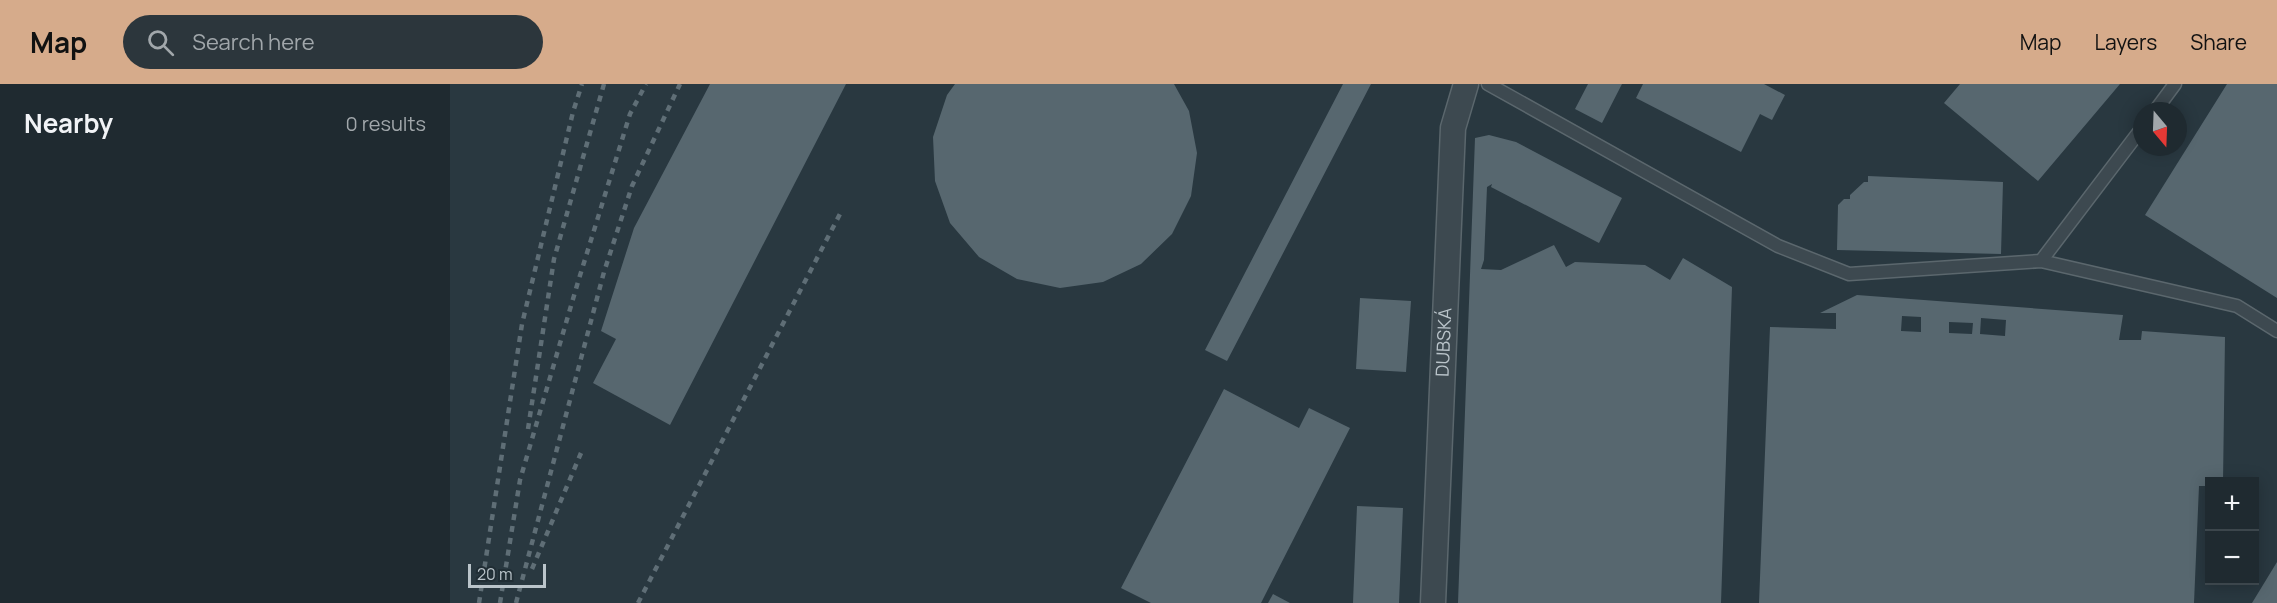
<!DOCTYPE html>
<meta charset="utf-8">
<style>
body{margin:0;font-family:Manrope,sans-serif;background:#2c363c;color:#f1f3f6}
.controls{position:absolute;right:18px;bottom:18px;display:grid;overflow:hidden;border-radius:0px;box-shadow:0 3px 15px #0003}
.controls button{width:54px;height:54px;display:grid;place-items:center;padding:0;border:0;border-bottom:2px solid #3c464c;background:#1f2a30;color:#f1f3f6;font:30px sans-serif}
.compass{position:absolute;left:1683px;top:18px;width:54px;height:54px;border-radius:50%;background:#1f2a30;box-shadow:0 3px 15px #0003;rotate:161deg}
.scale{position:absolute;left:18px;bottom:15px;width:78px;box-sizing:border-box;padding-left:6px;border:3px solid #bac4ca;border-top:0;font-size:16px;line-height:21px;white-space:nowrap;color:#bac4ca;-webkit-text-stroke:4px #212e35;paint-order:stroke}
.list{margin:0;padding:0;list-style:none}
h2{display:flex;justify-content:space-between;align-items:center;height:78px;margin:0;padding:0 24px;font-size:26px}
h2 small{font-size:20px;font-weight:400;color:#a1a7ab}
.icon{flex:none;width:33px;height:33px;fill:none;stroke:currentColor;stroke-width:2;stroke-linecap:round;stroke-linejoin:round}
.map{position:relative;flex:none;width:1827px;height:519px;overflow:hidden}
header{display:flex;align-items:center;gap:36px;box-sizing:border-box;height:84px;padding:0 30px;background:#d6ab8b;color:#111}
header strong{font-size:28px}
nav{display:flex;gap:33px;margin-inline-start:auto;font-size:21px}
.search{width:420px;height:54px;background:#2c363c;display:flex;align-items:center;gap:15px;box-sizing:border-box;padding:0 21px;border-radius:33px;color:#a1a7ab;font-size:22px}
main{display:flex}
aside{flex:1;background:#1f2a30}
.map>svg:first-child{display:block}
</style>
<header>
<strong>Map</strong>
<div class="search"><svg class="icon" aria-label="search" viewBox="0 0 24 24"><circle cx="10" cy="10" r="6"/><path d="M15 15l6 6"/></svg>Search here</div>
<nav><a>Map</a><a>Layers</a><a>Share</a></nav>
</header>
<main>
<aside>
<h2>Nearby<small>0 results</small></h2>
<ul class="list">
</ul>
</aside>
<div class="map">
<svg width="1827" height="519" viewBox="0 0 1827 519">
<rect width="100%" height="100%" fill="#293840"/>
<!-- building -->
<path fill="#57676f" fill-rule="evenodd" d="M260,0h136l-176,341 -77,-42 23,-44 -15,-8 33,-103z
M505,0h219l15,27 8,42 -6,43 -19,38 -31,30 -38,18 -43,6 -43,-9 -38,-22 -29,-34 -15,-42 -2,-44 14,-42z
M893,0h28l-144,277 -22,-11z
M1138,0h34l-20,39 -27,-14z
M1193,0h121l21,11 -13,25 -12,-6 -19,38 -105,-54z
M1510,0h160l-82,97 -94,-78z
M1777,0h50v214l-132,-83z
M1039,51l27,7 106,56 -23,45 -108,-56 1,-3 -5,3 -3,73 -3,9 20,1 53,-25 12,22 9,-5 70,3 25,15 13,-22 49,29 -11,316h-263l17,-465z
M1418,92l135,6 -2,72 -164,-4 1,-45 6,-6h6v-4l14,-13h4z
M1407,211l266,20 -4,25h22l1,-9 83,6 -2,145h-13v4h-11l-5,117h-435l11,-276 66,2v-16h-16zM1452,232l19,1v15l-20,-1zM1531,234l25,2 -1,16 -25,-2zM1499,238l24,1 -1,11 -23,-1z
M910,214l51,3 -5,71 -50,-3z
M774,305l75,39 10,-20 41,20 -89,175h-110l-30,-15z
M907,422l46,2 -4,95h-46z
M1827,478v41h-25z
M823,510l17,9h-22z"/>
<g fill="none" stroke-linecap="round" stroke-linejoin="round">
<!-- lane casing -->
<g stroke="#5b676d" stroke-width="15">
<path id="lane" d="M1038,0l290,162 71,28 192,-13 101,-133
M1705,27l20,-27
M1591,177l196,45 40,25"/>
</g>
<!-- street casing -->
<g stroke="#5b676d" stroke-width="27">
<g id="street">
<path id="s1" d="M983,519l20,-475 13,-44"/>
</g>
</g>
<!-- lane -->
<use href="#lane" stroke="#3d4950" stroke-width="12"/>
<!-- street -->
<use href="#street" stroke="#3d4950" stroke-width="24"/>
<!-- rail -->
<path stroke="#5f6e76" stroke-width="4.5" stroke-dasharray="6 6" stroke-linecap="butt" d="M78,345l26,-170 50,-175
M82,485l49,-116
M29,519l43,-279 51,-212 9,-28
M50,519l20,-123 58,-198 52,-168 16,-30
M66,519l88,-331 28,-86 48,-102
M188,519l203,-391"/>
</g>
<g text-anchor="middle" stroke-width="4.5" stroke-linejoin="round" paint-order="stroke">
<!-- street labels -->
<g font-size="18" fill="#bac4ca" stroke="#212e35">
<text dy="6" stroke="none"><textPath href="#s1" startOffset="261">DUBSKÁ</textPath></text>
</g>
</g>
</svg>
<div class="controls">
<button>+</button>
<button>−</button>
</div>
<svg class="compass" viewBox="-18 -18 36 36"><path d="M0-13l5 13h-10z" fill="#e53935"/><path d="M0 13l5-13h-10z" fill="#a1a7ab"/></svg>
<div class="scale">20 m</div>
</div>
</main>
